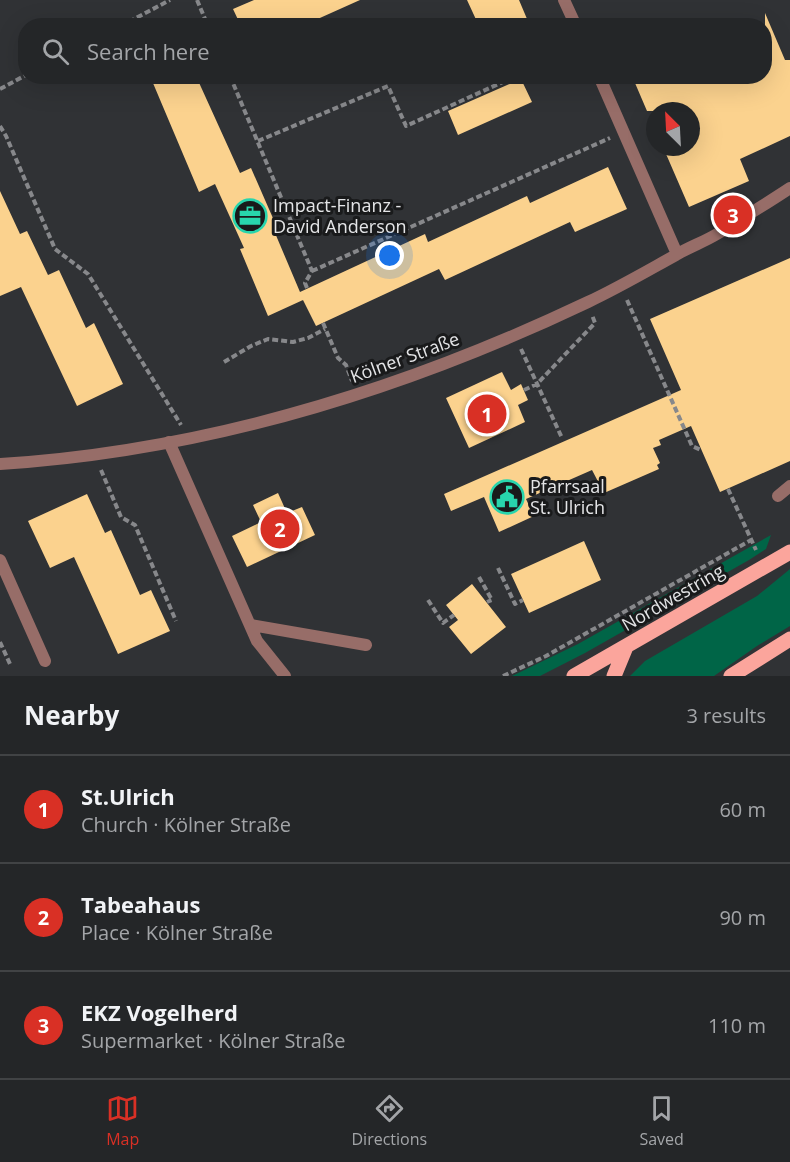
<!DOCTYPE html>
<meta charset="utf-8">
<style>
body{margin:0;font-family:"Open Sans",sans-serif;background:#2c2e30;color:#f1f3f6}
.compass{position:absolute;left:646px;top:102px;width:54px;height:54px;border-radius:50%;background:#242628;box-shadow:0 6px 24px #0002;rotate:336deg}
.you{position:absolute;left:390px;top:256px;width:21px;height:21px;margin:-15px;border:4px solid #fff;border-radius:50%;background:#1a73e8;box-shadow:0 0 0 9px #1a73e833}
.badge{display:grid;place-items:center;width:39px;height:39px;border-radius:50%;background:#d93025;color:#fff;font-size:20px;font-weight:700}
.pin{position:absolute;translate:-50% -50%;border:3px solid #fff;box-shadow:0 2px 6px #0006}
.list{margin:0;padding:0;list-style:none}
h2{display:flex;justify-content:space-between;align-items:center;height:78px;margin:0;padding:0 24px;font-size:26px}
h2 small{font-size:20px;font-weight:400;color:#a3a5a8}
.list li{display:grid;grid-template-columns:39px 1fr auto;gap:18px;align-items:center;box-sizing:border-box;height:108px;padding:0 24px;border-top:2px solid #414345}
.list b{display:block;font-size:22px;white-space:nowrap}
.list p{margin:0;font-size:20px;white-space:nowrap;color:#a3a5a8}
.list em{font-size:20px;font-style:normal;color:#a3a5a8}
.icon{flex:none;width:33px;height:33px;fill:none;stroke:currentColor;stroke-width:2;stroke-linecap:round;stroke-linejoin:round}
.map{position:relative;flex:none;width:790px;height:676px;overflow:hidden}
.search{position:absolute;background:#242628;box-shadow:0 6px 24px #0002;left:18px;right:18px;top:18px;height:66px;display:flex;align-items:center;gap:15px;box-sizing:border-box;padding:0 21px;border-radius:24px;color:#a3a5a8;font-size:22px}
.sheet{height:402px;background:#242628}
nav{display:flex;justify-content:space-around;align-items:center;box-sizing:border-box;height:84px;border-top:2px solid #414345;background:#242628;font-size:16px;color:#a3a5a8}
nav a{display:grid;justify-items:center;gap:3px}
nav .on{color:#d93025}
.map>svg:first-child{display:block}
</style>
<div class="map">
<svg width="790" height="676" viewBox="0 0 790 676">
<rect width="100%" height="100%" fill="#303235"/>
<!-- green -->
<path fill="#006547" d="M771,535l-5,14 -17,11 -164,93 -45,23h-28l66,-32z
M790,569v57l-33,20 -43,30h-84l15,-15 112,-65z"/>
<!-- building -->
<path fill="#fbd28e" d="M254,0h106l-58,26h-61l-8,-17z
M467,0h52l11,26h-51z
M765,13l20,47h5v76l-50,23 9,22 -60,26 -26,-60h28v-36h-44l-15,-35h133z
M150,76h46l44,97 11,-5 28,64 -4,1 25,59 125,-58 3,8 99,-46 3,7 78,-36 19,42 -52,23 -5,-10 -125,58 -6,-11 -123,57 -15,-30 2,4 -35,16 -28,-67 4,-1 -29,-64 -16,8z
M521,79l11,23 -74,33 -10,-24z
M0,191l20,43 7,-3 21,44 11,-5 27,58 8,-5 29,61 -46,22 -56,-119 -21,9z
M790,258v203l-70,31 -29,-66 -32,14 2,5 -8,3 7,15 -3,2 2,4 -55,24 -12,-23 -66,29 8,17 -35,16 -15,-35 -33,14 -7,-17 237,-104 -31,-71z
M502,372l9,18 10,-6 7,16 -10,5 7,17 -56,26 -23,-50z
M278,493l9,20 15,-6 13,28 -68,32 -15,-31 29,-14 -8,-17z
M87,494l18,39 6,-3 29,65 11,-5 19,41 -52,23 -44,-97 -24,11 -22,-47z
M584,541l17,39 -72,33 -18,-39z
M472,584l34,43 -35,27 -22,-27 9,-7 -12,-15z"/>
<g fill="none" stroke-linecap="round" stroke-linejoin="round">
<!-- path -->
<path stroke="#87888b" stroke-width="4" stroke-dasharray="6 3" stroke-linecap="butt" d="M197,0l11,26
M121,26l49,-26
M230,76l82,195 -7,12 2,5
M0,89l26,-14
M0,126l6,10 49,113 33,25 93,151
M258,141l130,-55 18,40 110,-50
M312,271l298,-133
M627,300l65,146 9,4
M323,323l15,35 8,7 6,16
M521,349l41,89
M224,362l27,-16 17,-7 25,3 15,-4 17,-9
M524,390l13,-6 58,-61 -3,-8
M101,470l20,47 14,8 41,96
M728,489l28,61
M498,568l17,36 8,-4
M479,577l13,23 -5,2
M428,600l15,23 11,-8
M0,642l10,22
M503,676l43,-20 205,-116"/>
<!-- service -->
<path stroke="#976d68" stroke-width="12" d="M169,442l88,199 28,35
M778,496l12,-10
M0,560l45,101
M251,625l115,20"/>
<!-- minor -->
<path stroke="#976d68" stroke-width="12" d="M564,0l12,26
M599,76l78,178
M0,464c205,-13 403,-74 588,-162 30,-14 59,-31 88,-47 13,-8 28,-13 41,-21 24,-15 49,-30 73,-46"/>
<!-- primary -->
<path stroke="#fba59c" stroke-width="15" d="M574,676l216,-124
M614,676l12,-29
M731,676l59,-37"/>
</g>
<!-- icons -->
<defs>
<g id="office-ring" transform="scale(1.725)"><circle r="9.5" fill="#191a1b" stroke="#28d5ad" stroke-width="1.5"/><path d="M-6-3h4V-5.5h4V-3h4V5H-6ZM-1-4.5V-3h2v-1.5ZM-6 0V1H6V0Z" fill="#28d5ad"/></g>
<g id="civic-ring" transform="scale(1.725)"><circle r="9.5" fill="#191a1b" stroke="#28d5ad" stroke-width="1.5"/><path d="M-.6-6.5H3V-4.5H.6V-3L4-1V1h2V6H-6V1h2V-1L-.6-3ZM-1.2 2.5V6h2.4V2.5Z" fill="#28d5ad"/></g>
</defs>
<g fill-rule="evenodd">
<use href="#office-ring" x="250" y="216"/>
<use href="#civic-ring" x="507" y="497"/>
</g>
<g text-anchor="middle" stroke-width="6" stroke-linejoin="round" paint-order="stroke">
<!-- poi labels -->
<g font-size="18" fill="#e4e5e7" stroke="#191a1b" text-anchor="start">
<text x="273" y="212">Impact-Finanz -<tspan x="273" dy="21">David Anderson</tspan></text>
<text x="530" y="493">Pfarrsaal<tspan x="530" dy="21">St. Ulrich</tspan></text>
</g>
<!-- street labels -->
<g font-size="18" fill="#e4e5e7" stroke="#191a1b">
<text transform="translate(405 358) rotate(-20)" y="6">Kölner Straße</text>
<text transform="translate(673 598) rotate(-30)" y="6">Nordwestring</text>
</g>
</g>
</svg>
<svg class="compass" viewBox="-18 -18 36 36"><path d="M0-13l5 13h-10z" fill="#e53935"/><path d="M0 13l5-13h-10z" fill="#a3a5a8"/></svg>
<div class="you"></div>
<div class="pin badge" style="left:487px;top:414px">1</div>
<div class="pin badge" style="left:280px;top:529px">2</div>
<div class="pin badge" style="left:733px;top:215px">3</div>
<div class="search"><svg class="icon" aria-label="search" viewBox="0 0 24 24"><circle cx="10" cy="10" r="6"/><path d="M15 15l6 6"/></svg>Search here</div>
</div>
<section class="sheet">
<h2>Nearby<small>3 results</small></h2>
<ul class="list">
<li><span class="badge">1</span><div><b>St.Ulrich</b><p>Church · Kölner Straße</p></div><em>60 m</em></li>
<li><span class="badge">2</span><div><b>Tabeahaus</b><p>Place · Kölner Straße</p></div><em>90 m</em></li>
<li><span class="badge">3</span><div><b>EKZ Vogelherd</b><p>Supermarket · Kölner Straße</p></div><em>110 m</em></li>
</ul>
</section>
<nav>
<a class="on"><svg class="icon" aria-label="map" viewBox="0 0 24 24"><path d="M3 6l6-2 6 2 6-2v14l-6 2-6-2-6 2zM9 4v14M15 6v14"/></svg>Map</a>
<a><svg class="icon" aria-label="directions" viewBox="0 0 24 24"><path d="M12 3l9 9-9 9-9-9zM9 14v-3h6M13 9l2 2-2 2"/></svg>Directions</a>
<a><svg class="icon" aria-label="saved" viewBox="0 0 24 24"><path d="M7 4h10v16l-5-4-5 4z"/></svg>Saved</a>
</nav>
